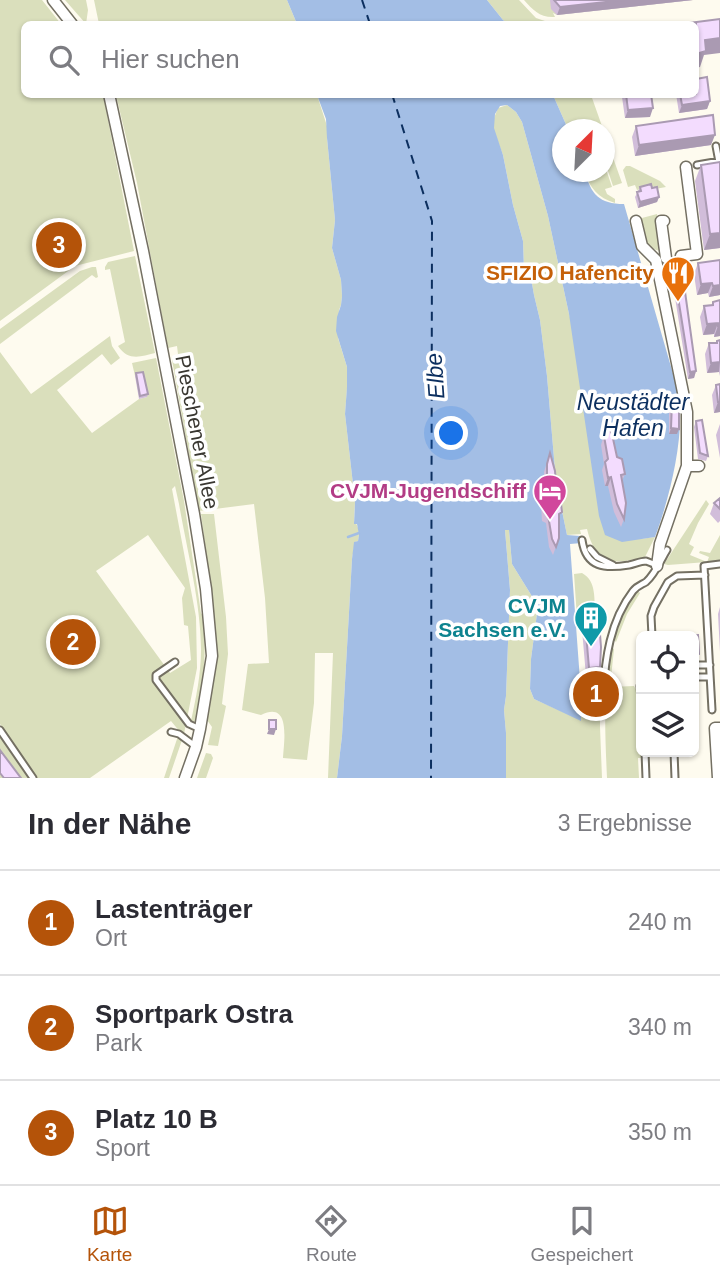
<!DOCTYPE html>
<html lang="de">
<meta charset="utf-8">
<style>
body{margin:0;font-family:Arial,sans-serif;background:#f7f7f7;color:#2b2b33}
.controls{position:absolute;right:21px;bottom:21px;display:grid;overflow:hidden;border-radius:10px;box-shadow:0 2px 5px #0004}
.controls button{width:63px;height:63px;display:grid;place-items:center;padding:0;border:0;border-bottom:2px solid #e1e1e2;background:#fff;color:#2b2b33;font:35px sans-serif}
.compass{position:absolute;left:552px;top:119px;width:63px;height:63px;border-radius:50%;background:#fff;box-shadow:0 2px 5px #0004;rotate:24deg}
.you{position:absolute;left:452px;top:434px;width:24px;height:24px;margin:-18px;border:5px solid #fff;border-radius:50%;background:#1a73e8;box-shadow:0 0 0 10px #1a73e833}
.badge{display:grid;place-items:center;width:46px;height:46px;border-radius:50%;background:#b45309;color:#fff;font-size:23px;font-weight:700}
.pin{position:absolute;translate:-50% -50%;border:4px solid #fff;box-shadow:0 2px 7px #0006}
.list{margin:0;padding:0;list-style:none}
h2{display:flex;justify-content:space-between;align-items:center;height:91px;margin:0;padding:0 28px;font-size:30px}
h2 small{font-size:23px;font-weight:400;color:#7c7c81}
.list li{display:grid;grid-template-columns:46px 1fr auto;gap:21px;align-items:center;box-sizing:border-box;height:105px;padding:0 28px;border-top:2px solid #e1e1e2}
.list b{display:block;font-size:26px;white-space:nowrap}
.list p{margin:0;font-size:23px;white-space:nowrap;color:#7c7c81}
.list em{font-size:23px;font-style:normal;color:#7c7c81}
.icon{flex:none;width:38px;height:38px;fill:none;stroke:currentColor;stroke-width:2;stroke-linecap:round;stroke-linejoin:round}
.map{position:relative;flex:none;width:720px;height:778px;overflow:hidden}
.search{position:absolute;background:#fff;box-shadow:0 2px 5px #0004;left:21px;right:21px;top:21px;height:77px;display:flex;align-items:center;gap:18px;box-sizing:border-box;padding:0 24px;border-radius:10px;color:#7c7c81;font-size:26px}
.sheet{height:406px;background:#fff}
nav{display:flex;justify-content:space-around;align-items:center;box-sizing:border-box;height:98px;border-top:2px solid #e1e1e2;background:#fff;font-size:19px;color:#7c7c81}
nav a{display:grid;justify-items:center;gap:4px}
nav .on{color:#b45309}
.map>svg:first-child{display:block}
</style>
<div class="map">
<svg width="720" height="778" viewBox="0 0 720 778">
<rect width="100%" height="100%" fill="#fefbef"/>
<!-- green -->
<path fill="#dadfbc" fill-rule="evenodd" d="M0,0h42l19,24h-37v70l79,1 31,156 -59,15 -75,55z
M65,0h21l2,10 -2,14z
M94,0h193l10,24h-198z
M487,0h32l17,18 18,6h-46l-5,-4z
M524,0h169l-136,15 -4,-2 2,4c-15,1 -22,-7 -31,-17z
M116,95h201l10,31v12l8,82 -3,28 9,32 1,16 -1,9 -2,5 -1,28 9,29v21l-2,26 10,88 -1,19c5,5 6,13 4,20l-3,1 -3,17 -10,177 -5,42h-9l5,-125h-18l-1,50 -7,57 -24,-2c1,-17 8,-58 -22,-43l-19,-5 6,-46 21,-1 -4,-65 -11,-94 -55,7 -27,-151 6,-6 -1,-8 -9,2 -31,-165z
M553,95h38l12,34h-35z
M507,105l9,7 6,10 26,94 21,98 71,225 15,-2 -10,20c-33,8 -49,8 -58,-28l-7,1 1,4 -14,1 -11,-53 -9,-106 -7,-56 -6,-25 -3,-17 -7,-9 -1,-28 -10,-36 -10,-50 -9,-24v-13l4,-10z
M611,152l11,31 -9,3 -6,-18h-2v-14z
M626,166h4l30,15 6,6 -11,2 -2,-3 -16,4 -2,-5 -7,2 -5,-17z
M585,172h7h-2l1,4 16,-4 5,15 -7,2 2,5 8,5v4c-17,-5 -26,-16 -30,-31z
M657,214l5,37c-19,-2 -18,-15 -22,-31l2,-2z
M135,256l20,97c-15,4 -27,8 -37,-7l7,-4 -15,-73 -5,1v-3l3,-5z
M92,267h4l2,10 -2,1 -4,-3 -92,69v-15l80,-58z
M110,336l2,10 8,12 -9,7 -9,-11 -45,36 35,43 47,-34 8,-2 -12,-21 -3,-13 24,-5 28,143 17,112 3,4c2,36 0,70 -7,105l-6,-1c5,-23 10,-47 10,-71 0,-46 -14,-100 -22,-146l-4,-18 -3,3 24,128 1,51 -13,66 -4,-2 -9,-11 -81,57h-53l-37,-54v-372l31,42zM148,535l37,53 -3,10 2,27 4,1 3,34 -21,13 -74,-102z
M706,500l3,4 -11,19 -9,21 5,3 -4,8 17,7 2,-5 -10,-4 1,-2 10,2 10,-18v26l-52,4 -4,-1z
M201,514h13l12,103 2,37 -6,50 4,2 -8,40 -10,-1 4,-18 -5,-7 8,-62 -4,-69z
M507,529l2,1 3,34 26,42 -7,53 -1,30 4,10 47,21v-26l19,1v32l2,51h-96v-45l-2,-23 2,-14 4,-106 -5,-60z
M582,573c15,8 12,27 13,42l-18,3 -3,-44z
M637,590l3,3 -13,21 -11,28 -3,-3c6,-18 15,-33 24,-49z
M611,647l3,2 -4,38 24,-1 5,9 4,63h-5l1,20h-32c-2,-45 -4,-87 4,-131z
M178,736l4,4 -13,38h-5z
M0,737l28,41h-28z
M206,753l5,1 2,4 -7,20h-9z"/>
<!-- water -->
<path fill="#a3bee5" d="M287,0h200l16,20 5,4h-211z
M317,95h236l15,34 -6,1v42h23c6,22 14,32 39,32l54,187c8,42 -8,106 -23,146l-33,5 -17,-7 -6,-19 -30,-202 -21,-98 -26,-94 -6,-10 -9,-7 -7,1 -5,8 -1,14 9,27 10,50 10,36 1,28 7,9 3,17 6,25 7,56 9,106 11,53 13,1 2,7 -12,1 11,150v27l-47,-22 -4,-10 1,-30 7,-53 -26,-42 -3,-34h-4l5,60 -4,106 -2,14 2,23v45h-169l5,-42 10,-177 2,-17 4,-1 1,-6 -2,-11h-3l1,-22 -10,-88 2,-27v-20l-11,-36 1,-14 4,-12 1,-9 -1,-16 -9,-32 3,-28 -8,-82 -1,-19z"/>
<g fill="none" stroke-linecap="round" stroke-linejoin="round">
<!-- stream -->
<path stroke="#a3bee5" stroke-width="2.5" d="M348,537l11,-4"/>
<!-- ferry -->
<path stroke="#0c2f5f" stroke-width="2" stroke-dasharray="9 7" stroke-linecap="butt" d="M362,0l8,24
M392,94l40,127 -1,557"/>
<!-- lane casing -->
<g stroke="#747063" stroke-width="9">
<path id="lane" d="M716,146l3,16
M697,165l23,-4
M582,540c4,28 23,29 47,25 5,-1 12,-4 17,-4 3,1 8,3 11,5
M590,549l7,8 16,8
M652,636l-1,-20 3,-9 14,-25 9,-6 28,-1
M175,662l-19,13v5l33,44 11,5
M694,665h16
M694,677h16
M640,686l1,14
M603,695c2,-36 7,-74 30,-104 4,-5 8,-6 13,-9 9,-8 15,-22 21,-32
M712,710l-8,-144 16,-2
M0,730l33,48
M171,732l8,2 16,12
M645,752l1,26
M674,752l1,26"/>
</g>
<!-- street casing -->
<g stroke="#747063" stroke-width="13">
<path id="street" d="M53,0l19,24
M109,94l34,157 51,263 12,75 6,67 -12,73 -4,18 -11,31
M636,221l6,25 14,14 31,152v54l-27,78 -3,22
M664,221h-3l5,37
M681,256l16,-2 -11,-87
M687,466h12
M718,778l-3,-50h5"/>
</g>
<!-- lane -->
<use href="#lane" stroke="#fff" stroke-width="5"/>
<!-- street -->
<use href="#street" stroke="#fff" stroke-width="10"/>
</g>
<!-- wall -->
<path fill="#d1bdda" d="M550,0h143l-136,15 -6,-6z
M623,94h28l-1,23 -25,1 -3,-21z
M676,94h20l14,7 -3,8 -28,4z
M636,126l75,19 -76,11 -3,-19z
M720,162v86l-16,2 -9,-69 6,-16z
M640,187l12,1 7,9 -2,5 -19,6 -3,-11z
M720,260v35l-11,2 -1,-4 -11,2 -3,-21 4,-11z
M674,272l22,99 -2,7 -6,1 -16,-100z
M720,300v36l-6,1v-3l-11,1 -3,-18 4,-11 7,-1 2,-3z
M720,340v36l-1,-4 -12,1 -2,-19 4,-11h7l1,-2z
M136,373l12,21 -1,3 -8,2 -4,-23z
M720,384v28l-6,1 -2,-18 4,-10z
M672,402l5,32h-8v-23z
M696,421l12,35 -2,5 -8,-2 -4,-32z
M720,424v34l-4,-23z
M607,425l10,32 8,17 -3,7 2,38 -3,8 -7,-15 -6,-26h-3l-3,-16 2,-6 -3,-19z
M550,453l9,68v17l-6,17 -4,-8 -3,-24 -4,-2 -1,-16 3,-8v-25z
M720,498v23l-2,2 -8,-9 4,-11z
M720,607v45l-2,-38z
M584,610l13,65 -11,1 -5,-58z"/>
<!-- shaded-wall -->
<path fill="#aa9ab2" d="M624,0h69l-136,15 3,-8z
M720,38v15l-16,2 -4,12 -4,1v-14l9,-14z
M710,101l-3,8 -28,4 3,-8z
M653,108l-3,9 -25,1 3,-8z
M715,135l-4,10 -76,11 4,-11z
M659,197l-2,5 -19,6 2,-6z
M720,233v15l-16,2 6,-16z
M712,283l-4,10 -11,2 4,-11z
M720,285v10l-11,2 4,-11z
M718,323l-4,11 -11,1 4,-11z
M720,325v11l-6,1 4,-11z
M720,362l-1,10 -12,1 4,-10z
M696,371l-2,7 -6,1 2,-7z
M718,402h2v10l-6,1z
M671,428l8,1 -2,5h-8z
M611,477l-3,9h-3l3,-8z
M699,654l-2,6h-3v-5z
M600,667l-3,8 -11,1 3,-8z
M269,729h7l-2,6 -7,-1z"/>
<!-- building -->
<path fill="#f3dcfe" stroke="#aa9ab2" stroke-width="2" d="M554,0h70l-64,7z
M720,19v19l-15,2 1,11 -10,3v-30h-15z
M707,77l3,24 -28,4 -2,-11h16v-15z
M626,94h25l2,14 -25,2z
M713,115l2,20 -76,10 -3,-19z
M720,162v71l-10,1 -9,-69z
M651,184l1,4 5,-1 2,10 -19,5 -3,-10 4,-1 -1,-4z
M720,260v25l-7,1 -1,-3 -11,1 -3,-21z
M682,270l14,101 -6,1 -16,-100z
M720,300v25l-2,1v-3l-11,1 -3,-18 9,-1v-3z
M720,340v22l-9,1 -2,-20h8v-2z
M143,372l5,22 -8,2 -4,-23z
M720,384v18h-2l-2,-17z
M672,402h7v27l-8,-1z
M702,420l6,36 -8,-3 -4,-32z
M607,425l5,9 5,23 5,2 3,15 -4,1 5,28 -2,16 -7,-15 -6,-27 -3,1 -3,-16 3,-3 -4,-23z
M550,453l5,18 2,25h3l2,16 -3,2v24l-3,9 -4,-8 -4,-24 -3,-2 -1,-16 3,-1v-32z
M720,498v11l-6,-6z
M598,609l3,38 -1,20 -11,1 -5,-58z
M698,635l1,19 -5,1v-19h-19z
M269,720h7v9h-7z
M0,750l21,28h-17l-4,-5z"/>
<!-- icons -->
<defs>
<g id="restaurant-pin" transform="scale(1.75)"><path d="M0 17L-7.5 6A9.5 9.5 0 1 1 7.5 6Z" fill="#e8710a" stroke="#fff"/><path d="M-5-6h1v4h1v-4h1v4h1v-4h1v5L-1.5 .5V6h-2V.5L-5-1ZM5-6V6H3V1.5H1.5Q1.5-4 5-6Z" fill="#fff"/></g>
<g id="hotel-pin" transform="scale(1.75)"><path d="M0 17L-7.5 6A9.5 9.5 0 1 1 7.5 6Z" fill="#d1479c" stroke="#fff"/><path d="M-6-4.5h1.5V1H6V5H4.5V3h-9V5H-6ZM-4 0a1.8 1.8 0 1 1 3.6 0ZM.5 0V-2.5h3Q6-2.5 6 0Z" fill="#fff"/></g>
<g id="building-pin" transform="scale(1.75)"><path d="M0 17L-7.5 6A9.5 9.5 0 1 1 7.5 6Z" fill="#0f9aa8" stroke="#fff"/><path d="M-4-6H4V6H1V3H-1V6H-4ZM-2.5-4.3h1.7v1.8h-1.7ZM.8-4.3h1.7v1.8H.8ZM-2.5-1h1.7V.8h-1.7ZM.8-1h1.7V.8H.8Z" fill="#fff"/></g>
</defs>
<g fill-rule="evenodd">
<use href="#restaurant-pin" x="678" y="273"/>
<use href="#hotel-pin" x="550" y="491"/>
<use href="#building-pin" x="591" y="618"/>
</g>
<g text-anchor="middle" stroke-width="7" stroke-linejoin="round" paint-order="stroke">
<!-- food labels -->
<g font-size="21" font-weight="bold" fill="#c56008" stroke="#fff" text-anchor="end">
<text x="654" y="280">SFIZIO Hafencity</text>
</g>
<!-- street labels -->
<g font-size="21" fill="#393731" stroke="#fff">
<text transform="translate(197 432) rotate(79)" y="7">Pieschener Allee</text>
</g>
<!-- hotel labels -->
<g font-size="21" font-weight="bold" fill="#b23c85" stroke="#fff" text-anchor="end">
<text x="526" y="498">CVJM-Jugendschiff</text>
</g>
<!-- culture labels -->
<g font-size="21" font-weight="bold" fill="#0d838f" stroke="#fff" text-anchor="end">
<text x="566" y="613">CVJM<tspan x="566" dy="24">Sachsen e.V.</tspan></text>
</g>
<!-- water labels -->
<g font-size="23" font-style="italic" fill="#0c2f5f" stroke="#fff">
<text transform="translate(435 376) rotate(-94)" y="8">Elbe</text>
<text x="633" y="410">Neustädter<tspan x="633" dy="26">Hafen</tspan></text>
</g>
</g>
</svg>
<div class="controls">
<button><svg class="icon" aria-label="locate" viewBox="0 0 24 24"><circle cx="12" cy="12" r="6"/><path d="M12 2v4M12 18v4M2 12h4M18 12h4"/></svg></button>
<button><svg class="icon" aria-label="layers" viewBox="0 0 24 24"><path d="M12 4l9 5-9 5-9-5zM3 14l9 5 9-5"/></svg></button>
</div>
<svg class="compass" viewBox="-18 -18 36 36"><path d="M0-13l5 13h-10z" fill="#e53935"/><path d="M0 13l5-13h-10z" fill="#7c7c81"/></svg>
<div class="you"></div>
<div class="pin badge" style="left:596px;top:694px">1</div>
<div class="pin badge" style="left:73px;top:642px">2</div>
<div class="pin badge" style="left:59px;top:245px">3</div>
<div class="search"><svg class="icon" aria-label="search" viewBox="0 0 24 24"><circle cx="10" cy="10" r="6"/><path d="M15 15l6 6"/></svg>Hier suchen</div>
</div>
<section class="sheet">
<h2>In der Nähe<small>3 Ergebnisse</small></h2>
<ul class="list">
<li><span class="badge">1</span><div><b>Lastenträger</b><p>Ort</p></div><em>240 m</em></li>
<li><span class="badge">2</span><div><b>Sportpark Ostra</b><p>Park</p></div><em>340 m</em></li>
<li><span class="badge">3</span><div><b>Platz 10 B</b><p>Sport</p></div><em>350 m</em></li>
</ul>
</section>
<nav>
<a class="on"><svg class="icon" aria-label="map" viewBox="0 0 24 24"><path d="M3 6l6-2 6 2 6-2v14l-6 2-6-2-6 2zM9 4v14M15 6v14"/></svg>Karte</a>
<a><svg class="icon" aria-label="directions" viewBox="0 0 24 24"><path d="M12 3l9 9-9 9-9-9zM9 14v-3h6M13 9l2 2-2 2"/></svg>Route</a>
<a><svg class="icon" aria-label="saved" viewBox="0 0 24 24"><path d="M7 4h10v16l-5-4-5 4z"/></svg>Gespeichert</a>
</nav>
